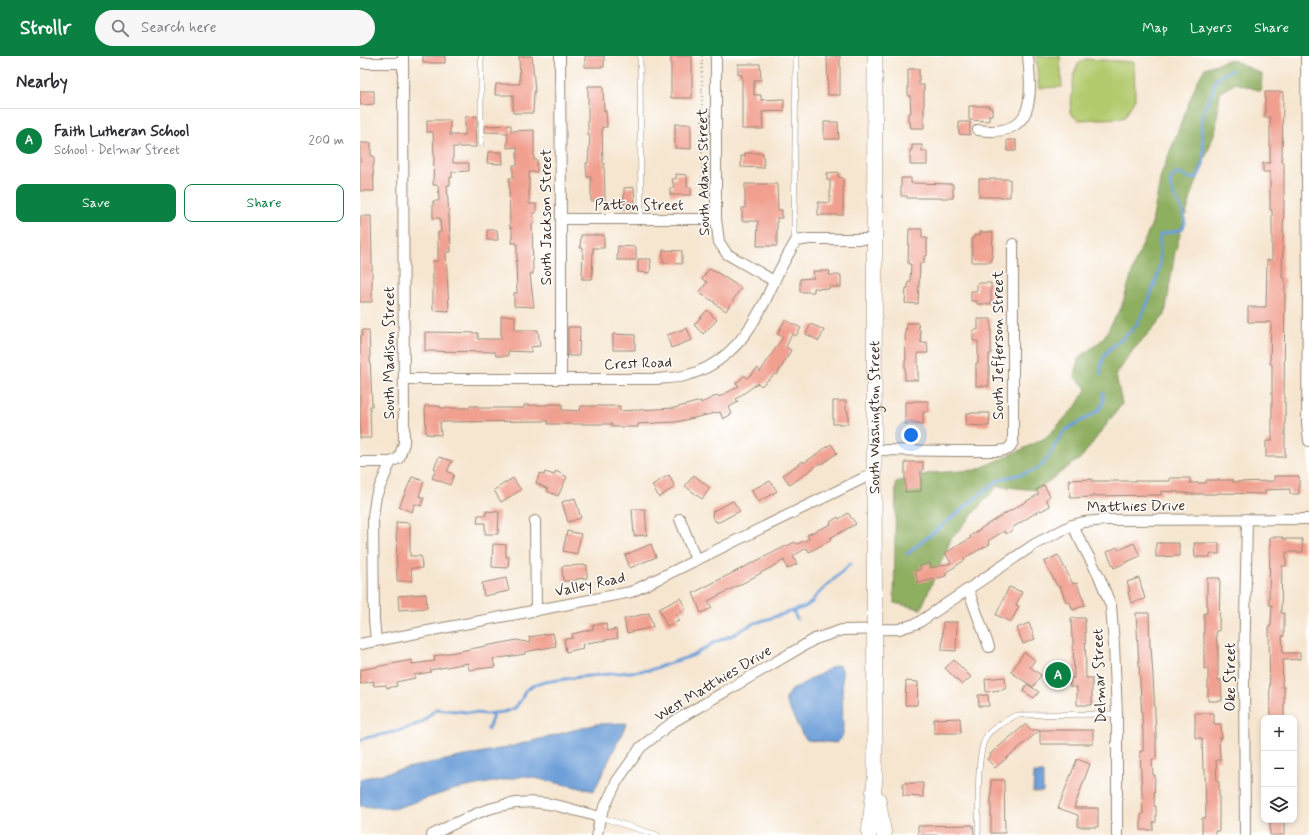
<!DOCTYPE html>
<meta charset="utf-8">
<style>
body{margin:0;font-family:Mynerve,sans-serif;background:#f7f7f7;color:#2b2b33}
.controls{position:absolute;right:12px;bottom:12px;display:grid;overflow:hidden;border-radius:8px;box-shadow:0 2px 6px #0003}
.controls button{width:36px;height:36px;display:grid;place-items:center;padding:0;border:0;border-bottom:1px solid #e1e1e2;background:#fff;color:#2b2b33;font:20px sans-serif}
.you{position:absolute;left:551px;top:379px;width:14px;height:14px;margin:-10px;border:3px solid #fff;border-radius:50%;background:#1a73e8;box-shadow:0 0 0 6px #1a73e833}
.badge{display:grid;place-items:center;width:26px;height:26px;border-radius:50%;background:#0b8043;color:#fff;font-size:13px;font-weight:700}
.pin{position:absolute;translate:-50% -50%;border:2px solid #fff;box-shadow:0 1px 4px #0006}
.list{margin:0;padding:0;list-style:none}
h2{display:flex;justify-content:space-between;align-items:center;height:52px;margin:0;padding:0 16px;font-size:17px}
h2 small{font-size:13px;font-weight:400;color:#7c7c81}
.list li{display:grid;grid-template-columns:26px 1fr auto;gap:12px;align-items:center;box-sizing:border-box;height:64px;padding:0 16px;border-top:1px solid #e1e1e2}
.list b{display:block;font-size:15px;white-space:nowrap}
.list p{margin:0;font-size:13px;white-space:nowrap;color:#7c7c81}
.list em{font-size:13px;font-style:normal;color:#7c7c81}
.actions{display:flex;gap:8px;padding:12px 16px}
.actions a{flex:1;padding:9px 0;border:1px solid #0b8043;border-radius:8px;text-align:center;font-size:14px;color:#0b8043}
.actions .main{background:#0b8043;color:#fff}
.icon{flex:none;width:22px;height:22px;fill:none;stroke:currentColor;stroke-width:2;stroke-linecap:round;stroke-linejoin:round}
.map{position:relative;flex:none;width:949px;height:779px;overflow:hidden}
header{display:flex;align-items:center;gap:24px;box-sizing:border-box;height:56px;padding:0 20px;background:#0b8043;color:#fff}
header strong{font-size:19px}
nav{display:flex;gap:22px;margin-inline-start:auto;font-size:14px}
.search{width:280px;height:36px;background:#f7f7f7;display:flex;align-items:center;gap:10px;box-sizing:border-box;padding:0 14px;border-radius:22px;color:#7c7c81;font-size:15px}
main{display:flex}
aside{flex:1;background:#fff}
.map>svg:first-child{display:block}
</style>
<header>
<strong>Strollr</strong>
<div class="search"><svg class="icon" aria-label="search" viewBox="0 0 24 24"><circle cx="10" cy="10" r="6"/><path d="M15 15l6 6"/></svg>Search here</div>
<nav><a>Map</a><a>Layers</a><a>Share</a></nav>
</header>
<main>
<aside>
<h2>Nearby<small></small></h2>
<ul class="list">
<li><span class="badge">A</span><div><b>Faith Lutheran School</b><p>School · Delmar Street</p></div><em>200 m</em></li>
</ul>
<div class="actions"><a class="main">Save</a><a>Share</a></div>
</aside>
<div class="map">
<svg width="949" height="779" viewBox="0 0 949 779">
<rect width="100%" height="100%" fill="#fff"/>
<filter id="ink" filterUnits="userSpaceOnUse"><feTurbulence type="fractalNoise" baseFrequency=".025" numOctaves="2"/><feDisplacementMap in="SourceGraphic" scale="8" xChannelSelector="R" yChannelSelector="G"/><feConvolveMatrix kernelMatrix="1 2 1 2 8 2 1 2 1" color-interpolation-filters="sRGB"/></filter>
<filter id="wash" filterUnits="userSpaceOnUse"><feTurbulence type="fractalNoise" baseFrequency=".012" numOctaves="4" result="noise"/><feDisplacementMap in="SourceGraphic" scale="16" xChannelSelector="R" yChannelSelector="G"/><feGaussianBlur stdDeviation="0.9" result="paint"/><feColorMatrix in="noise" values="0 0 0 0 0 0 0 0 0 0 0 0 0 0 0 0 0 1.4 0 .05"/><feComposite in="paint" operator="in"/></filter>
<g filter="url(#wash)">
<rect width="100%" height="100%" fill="#f6e6d0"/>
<!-- green -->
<path fill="#b3ca6e" stroke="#777a46" d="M676,0h24l2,31 -23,1z
M725,3l49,3 1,37 -11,19 -46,2 -8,-7 4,-39 4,-10z"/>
<!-- forest -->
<path fill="#8eae61" stroke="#646c40" d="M871,3l31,15 -1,17 -25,-8 -16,9 -4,37 -24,65 -17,58 -10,63 -32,35 -17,25 6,29 -41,54 -45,32 -39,-4 -46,53 -30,70 -27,-6 2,-121 35,-9 45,-3 45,-20 26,-13 29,-31 11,-18 -12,-10 3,-19 25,-20 19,-34 14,-45 16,-37 9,-48 35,-91 9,-16z"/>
<!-- water -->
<path fill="#6d9fd8" stroke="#54647b" d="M477,609l3,1 2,3 1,65 -2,5 -5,4 -29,-3 -5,-6 -16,-32v-5l4,-6 44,-25z
M267,667l-33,68 -69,-15 -69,13 -63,20 -33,-3v-27l47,-11 106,-22 84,-22z
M674,717h9v19h-10z"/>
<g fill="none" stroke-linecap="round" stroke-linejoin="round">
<!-- stream -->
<path stroke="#6d9fd8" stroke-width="3" d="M741,318c-2,-28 23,-31 36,-50 7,-10 23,-50 23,-61 1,-9 -1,-18 0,-28 8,-5 16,-1 23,-7 1,-4 3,-9 1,-13 -3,-12 -25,-33 -6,-42l11,5h8l6,-13 1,-9 -3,-31 3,-16 8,-15 2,-9 2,-5 7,-6 9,-4
M547,498l90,-73c13,-6 30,-6 41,-13 13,-8 16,-27 27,-37 9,-9 36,-16 38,-29 1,-2 0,-6 0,-9
M433,555l4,8
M128,673l6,-16
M0,685l5,-3c20,-4 39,-7 57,-16 5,-4 9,-9 14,-13l50,5 18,-2 11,-4 6,-8 4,-9 7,-5 13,-4 34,-5 71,-7 44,-15 21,-13 20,-8 17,-10 53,-17 7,-5 3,-5 35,-33"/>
</g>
<g id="blocks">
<!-- building -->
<path fill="#f1a090" d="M63,0h22v7h-22z
M159,0h13l3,36h-1l-1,21h-20v-18h-18l1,-11h24z
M225,0h19v11h-19z
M311,0h21v42h-21z
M467,0h13v39h-12z
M378,8h22l1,16h-7v15h7v5l23,-1v12l-22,1 1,17h-21v-54h-4z
M548,13h11v16h5v43h-13l-1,-6h-2v-9h3l-1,-17h-2z
M228,30h15l1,25h2l1,16h-5l1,36h1l1,38h-14v-24h-4l-1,-14h2l2,-27 -2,-1z
M0,35h14v13l-14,1z
M905,36h18l-1,70h2v39l-2,77h3l-1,124h1v55h-19v-16h6v-77h-2l1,-42h-23v-15h18l1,-47h5v-50h-2v-38h-7v-9h7v-46h-5z
M609,50h20v2h3v7h-3v6l-20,-1z
M117,60v11h-2l1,20h-23v16h16v8l-17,1v6l-2,-1v8h-3l4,67h-5l3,59 -16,-1v-49h5v-29h3l-1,-14h-7v-17h6l-1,-16h-5l1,-29 -1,-24h-6v-12h23v15h15v-18z
M464,66h14l1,17h-15z
M599,66h11v13l-11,-1z
M315,68h16v25l-16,-1z
M151,69v6l23,-1v30h3v12h-8v32h7v9h-3l1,10h-2l1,51h-3l4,33 -20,-1v-13h3l-1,-32h1v-18h-5v-15h-2l-1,-50h4v-13h4v-18l-10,1 1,-15 -23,-1v-6z
M647,84h9v11h-9z
M0,87h11v13h3v9h-1l1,26h-14z
M552,89h10v6h5v14h-17v-15h2z
M128,96h14l1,12 -16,-1z
M385,97h18l1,15 -23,-1v-11h4z
M478,116v5l5,1v37h-25v-13l12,1v-23h-3v-7z
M316,118l11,1v12h4v8h-21v-7h4l-2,-9h4z
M541,122h10v5l42,1v14h-46v-2h-6z
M619,123h31v18h-31z
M385,128h32l1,26h4v8h-5v28h-20l1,-25h-16v-13h3z
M274,131l1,21h-11v-20z
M0,160h11l1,44v42h-12z
M549,173h13v9h5v18h-3v7h-4l-2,41 -13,-1 1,-15h2v-6h2l1,-18h-3z
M127,174h10l1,10h-11z
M620,176h13l-1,26 -1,-1v5h-19v-24h2v-3h6z
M221,179h23v13h-11l-1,31h-10l1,-31h-3z
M258,190l18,1v13h-19z
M303,194l19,1v13l-19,-1z
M278,203h13l-1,14 -12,-1z
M349,213l9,4 23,15 -15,23 -12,-8 1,-1 -16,-9 8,-11 -5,-3z
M453,215h17l-1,4h12v12h-12v2l-15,-1v4h-14v-13l14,-1z
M617,227h14v21h-14v-3h-6v-10h6z
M347,254l10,10 -14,14 -9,-9z
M141,260h14v14h23l2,16 -9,1v5l-23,-1v5h-12l-1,-4 -70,-1v-19l53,1v6h23z
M618,263h13v35h-2v32h-13v-23h2v-22h-5v-11h5z
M425,264l16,8 -5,8 -4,-2 -6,13 5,3 -14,25 -2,-1 -14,12 -3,-3 -22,16 2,3 -9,5 3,7 -9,5 -3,-7 -44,10 -38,2v3h-26v-3h-64v-3l-108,1 1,13 -15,-1 -1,-28h15v2h30v-2h8v2h46v-3h24v-1h14v6l18,1 1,-5h39v5l54,-3 27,-7v2l17,-8 1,2 20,-11 -3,-3 9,-8 2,3 11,-10 2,4 23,-35 -6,-3z
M546,267h12l1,7h1l1,13 6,-1 1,11h-10v27h-13v-20h1l-1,-31h2z
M451,268l13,6 -5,11 -13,-7z
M208,271h12l-1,29h-11z
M327,272l5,12 -21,8 -4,-13z
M2,274h7l3,76h-2l1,32h-11v-102h2z
M253,278l22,1v15h-22z
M473,345h13v9l2,1v13h-15z
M553,345h15v11h-5v12h-18v-22h8z
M606,357h24l-1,13 -23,-1z
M471,388l6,9 -15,11 -2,-1 -30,22 -7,-10 20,-14 1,2z
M79,401l13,4 -5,10 7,4 -4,10 -18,-7 4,-9 -2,-1z
M545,406h18v8h-2v21l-16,1z
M196,415l11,6 -9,19 -11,-5 1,-2 -12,-6 4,-10 4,2 1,-3 9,3z
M309,419l6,12 -16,10 -7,-12z
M334,419l16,13 -8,11 -17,-13z
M914,420h25v18h-9v-5l-25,1v4l-47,-1v1h-31v-1h-9v-1l-17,-1v4l-69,1 1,1 -23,1 -1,-18 23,-1v2h78v-3h20v5h16v-3h27v2l41,-1z
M52,421l12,4 -5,15 5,2 -3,8 -6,-2 -3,8 -13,-5z
M153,422l8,12 -20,12 -7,-12z
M410,425l7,10 -19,11 -7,-12z
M684,429l6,11 -4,3 4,7 -9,5 -1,-1 -28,18 1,2 -7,4 -2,-3 -16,10 2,3 -26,14 1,2 -20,13 1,3 -28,7 -3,-12 6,-2 -1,-3 10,-3 1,5 20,-5 -6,-10 26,-15 -1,-2 19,-13 50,-29 -3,-4z
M215,442l6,20 -13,4 -6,-20z
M373,445l7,10 -21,11h-3l-4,-6 1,-5z
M272,453h13l2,26 -13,1z
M126,455l13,1 -1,22h-13v-11h-8l1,-8h8z
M488,457l8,11 -26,14 1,2 -22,12 -2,-4 -14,8 4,8 -10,5 -3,-9 -39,22 -37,19 4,7 -11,5 -8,-20 85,-43 17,-8 2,2 12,-5 -2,-4 24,-11 -1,-2 8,-5 1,2z
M36,466l14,1v33h11l1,12h-11l1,13h-15z
M207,475l14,3 -4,20 -14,-3z
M910,481h13v2h19l1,13h-17v14h-4l-1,47h3v23h-2l1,17h17v6l-17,1 -1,27h2v31h-13l-1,-1 -1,-91h2l1,-21h-3z
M774,487l6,13 -26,12 -7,-16 10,-5 2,3z
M796,487h23v13l-23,1z
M834,487h25v11h-9v3h-15z
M133,488l13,1v12h3l-1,11 -16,-1z
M291,488l5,13 -26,11 -5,-13z
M698,499l15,29 4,-1 8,22 -12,5 -4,-9 -3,1 -6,-16 -2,1 -14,-25z
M227,509v13l-11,1v2h-13l-1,-15z
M146,522l3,13 -25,5 -2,-13z
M779,522l6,21 -14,4 -3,-11 2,-1 -3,-9z
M847,522h13l-1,53h-3l1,14h1v35h3l1,21h-14v-32h-4v-56h3z
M649,531l13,5 -6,13 3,1 -8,16 -15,-7z
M66,538l1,14 -28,2 -1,-14z
M320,542l6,11 -10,5 3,7 -12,5 -8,-17z
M289,557l4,14 -26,6 -3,-14z
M776,557h13l1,34h1l2,29 3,58v25h-4l1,16h2l-1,31h2v16h-3v8h-12v-16h2l-3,-63h3v-17z
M711,562h14l1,60h6v27h-15v-18h-7v-9h4l-1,-40h-1z
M583,566h14l-1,29 -14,-1z
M246,567l1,8 9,-2 2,9 -31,5 -5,2 1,3 -17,4 -2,-13 9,-1 -1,-4 21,-5v-4z
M669,567l6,16 -12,5 -6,-16z
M193,577l3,13 -31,6v2l-32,5 2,8 -26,3 -1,-7 -38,7 1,2 -17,3 1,3 -19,4 1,4 -10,2 -1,-3 -12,1 -1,-5 -13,3v-14l52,-10v4l23,-3 -1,-5 83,-16 13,3 -1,-6z
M664,596l11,8 -5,7 11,8 -8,12 -22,-15z
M594,604l17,17 -9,8 -17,-17z
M645,621l1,12 -20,3 -1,-13z
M546,625l12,1 -1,23h-12z
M667,628l12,8 -5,6 -11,-7z
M618,639h10l1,11h-10z
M835,657h19v11h7l1,14h-3l1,22h-4l1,22h2v49h-4v4h-13v-17h4l-1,-49h-2l-1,-31h-7z
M600,662l1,15h-27v-14z
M666,668l5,6h9l-45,38 -8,-9 4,-3 -1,-2z
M680,674h53v14h-53z
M717,703l13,5 -16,44h24v19h-20v-12l-20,-7z
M631,724h13l1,53h-14z
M543,727h20v14l-20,-1z
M910,764h14v15h-14z
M613,769l1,10h-56v-9z"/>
</g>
</g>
<g filter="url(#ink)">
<use href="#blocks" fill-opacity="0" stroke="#988877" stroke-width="1"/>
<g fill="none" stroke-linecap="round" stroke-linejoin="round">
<!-- lane casing -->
<g stroke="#988877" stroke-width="6">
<path id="lane" d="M280,0l1,164
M436,0l-2,178 2,7
M121,88v-88
M240,761l57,18
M618,779c1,-21 -3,-86 10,-101 7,-8 18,-13 28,-19l101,-1"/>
</g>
<!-- street casing -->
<g stroke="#988877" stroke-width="12">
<path id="street" d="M200,0l1,163v159
M356,0v163l3,23 8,12 47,27
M946,0l2,238 -1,129 2,18
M0,7h43
M618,74c57,8 54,-32 50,-74
M201,163h155
M45,323h251c9,-1 19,-1 28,-3 34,-8 59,-33 75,-64 6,-9 10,-20 15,-30 6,-14 14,-27 22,-41l13,-2h66
M514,394l82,1h43l10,-2 4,-7v-198
M0,406h31
M320,463l16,41
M175,465l1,90
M712,469l27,51 12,30 3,39 3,69v121
M608,533l21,58
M16,585l-2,-22 -1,-103 3,-20 12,-28 3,-6 8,-4 5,-15 -1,-387
M0,588l271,-52 243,-119
M72,779c36,-19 74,-39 117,-31 17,3 34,9 51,13
M237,779l3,-18 17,-36 24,-34 32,-25 142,-83 27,-9 57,-1 19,-6 117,-79 37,-19 12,-3 22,-2 203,-1
M885,779l-1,-163 3,-153"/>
</g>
<!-- primary casing -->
<g stroke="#988877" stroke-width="16">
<g id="primary">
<path d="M518,743l6,36"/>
<path id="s1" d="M509,779l6,-57 -1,-328 1,-394"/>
</g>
</g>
<!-- path -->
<path stroke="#988877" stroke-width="1.5" stroke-dasharray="1 3" stroke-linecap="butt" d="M342,0v135l4,6"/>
<!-- lane -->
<use href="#lane" stroke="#fff" stroke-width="5"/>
<!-- street -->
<use href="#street" stroke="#fff" stroke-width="10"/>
<!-- primary -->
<use href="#primary" stroke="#fff" stroke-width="15"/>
</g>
</g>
<g text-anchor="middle" stroke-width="3" stroke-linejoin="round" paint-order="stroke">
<!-- street labels -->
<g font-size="15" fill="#3b2a1e" stroke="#fff">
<text transform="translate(343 116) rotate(-91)" y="5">South Adams Street</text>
<text x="279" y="154">Patton Street</text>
<text transform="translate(186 161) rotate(-90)" y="5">South Jackson Street</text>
<text transform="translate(638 289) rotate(-90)" y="5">South Jefferson Street</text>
<text transform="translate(29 297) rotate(-90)" y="5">South Madison Street</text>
<text transform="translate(278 307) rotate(-2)" y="5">Crest Road</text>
<text dy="5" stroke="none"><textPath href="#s1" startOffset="418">South Washington Street</textPath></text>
<text transform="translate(776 450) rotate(-1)" y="5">Matthies Drive</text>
<text transform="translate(230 528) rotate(-12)" y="5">Valley Road</text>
<text transform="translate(739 620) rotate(-92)" y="5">Delmar Street</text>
<text transform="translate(870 621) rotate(-90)" y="5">Oke Street</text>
<text transform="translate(353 627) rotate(-31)" y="5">West Matthies Drive</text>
</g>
</g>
</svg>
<div class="controls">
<button>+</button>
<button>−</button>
<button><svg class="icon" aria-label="layers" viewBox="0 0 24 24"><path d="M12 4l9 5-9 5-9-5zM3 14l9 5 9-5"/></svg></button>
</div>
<div class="you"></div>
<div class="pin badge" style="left:698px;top:619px">A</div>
</div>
</main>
